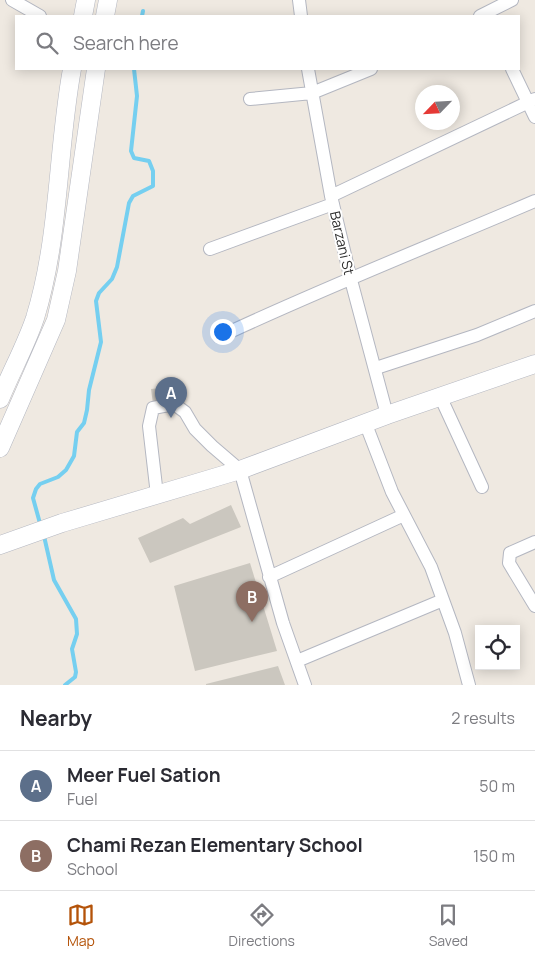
<!DOCTYPE html>
<style>
body{margin:0;font-family:Manrope,sans-serif;background:#f2f2f3;color:#2b2b33}
.controls{position:absolute;right:15px;bottom:15px;display:grid;overflow:hidden;border-radius:0px;box-shadow:0 2px 12px #0003}
.controls button{width:45px;height:45px;display:grid;place-items:center;padding:0;border:0;border-bottom:1px solid #e1e1e2;background:#fff;color:#2b2b33;font:25px sans-serif}
.compass{position:absolute;left:415px;top:85px;width:45px;height:45px;border-radius:50%;background:#fff;box-shadow:0 2px 12px #0003;rotate:245deg}
.you{position:absolute;left:222px;top:331px;width:18px;height:18px;margin:-12px;border:4px solid #fff;border-radius:50%;background:#1a73e8;box-shadow:0 0 0 8px #1a73e833}
.badge{display:grid;place-items:center;width:32px;height:32px;border-radius:50%;background:#b45309;color:#fff;font-size:16px;font-weight:700}
.pin{position:absolute;translate:-50% -41px;filter:drop-shadow(0 1px 2px #0008)}
.pin::after{content:'';position:absolute;top:26px;width:18px;height:15px;background:inherit;clip-path:polygon(0 0,100% 0,50% 100%)}
.list{margin:0;padding:0;list-style:none}
h2{display:flex;justify-content:space-between;align-items:center;height:65px;margin:0;padding:0 20px;font-size:21px}
h2 small{font-size:16px;font-weight:400;color:#7c7c81}
.list li{display:grid;grid-template-columns:32px 1fr auto;gap:15px;align-items:center;box-sizing:border-box;height:70px;padding:0 20px;border-top:1px solid #e1e1e2}
.list b{display:block;font-size:19px;white-space:nowrap}
.list p{margin:0;font-size:16px;white-space:nowrap;color:#7c7c81}
.list em{font-size:16px;font-style:normal;color:#7c7c81}
.icon{flex:none;width:28px;height:28px;fill:none;stroke:currentColor;stroke-width:2;stroke-linecap:round;stroke-linejoin:round}
.map{position:relative;flex:none;width:535px;height:685px;overflow:hidden}
.search{position:absolute;background:#fff;box-shadow:0 2px 12px #0003;left:15px;right:15px;top:15px;height:55px;display:flex;align-items:center;gap:12px;box-sizing:border-box;padding:0 18px;border-radius:0px;color:#7c7c81;font-size:19px}
.sheet{height:205px;background:#fff}
nav{display:flex;justify-content:space-around;align-items:center;box-sizing:border-box;height:70px;border-top:1px solid #e1e1e2;background:#fff;font-size:14px;color:#7c7c81}
nav a{display:grid;justify-items:center;gap:2px}
nav .on{color:#b45309}
.map>svg:first-child{display:block}
</style>
<div class="map">
<svg width="535" height="685" viewBox="0 0 535 685">
<rect width="100%" height="100%" fill="#efe9e1"/>
<g fill="none" stroke-linecap="round" stroke-linejoin="round">
<!-- stream -->
<path stroke="#75cff0" stroke-width="4" d="M142,16l1,-5
M41,527l-8,-29 3,-9 4,-5 18,-7 8,-7 8,-14 3,-24 7,-9 3,-13 2,-20 12,-48 -5,-41 3,-8 13,-14 5,-12 12,-64 4,-7 20,-10v-15l-4,-10 -15,-3 -3,-7 6,-55 -3,-27
M44,536l10,44 22,39 1,15 -5,15 4,23 -1,5 -10,8"/>
</g>
<!-- building -->
<path fill="#cbc7bf" d="M172,387l3,15 -22,2 -2,-15z
M231,505l10,22 -91,36 -12,-25 45,-20 7,6z
M250,563l27,88 -82,20 -21,-85z
M278,666l7,19h-79v-1z"/>
<g fill="none" stroke-linecap="round" stroke-linejoin="round">
<!-- street casing -->
<g stroke="#b4b7c1" stroke-width="14">
<path id="street" d="M12,0l28,16
M299,0l2,16
M480,16l32,-16
M308,69l23,127 20,84 36,135
M512,69l23,48
M250,99l62,-6 59,-24
M331,196l204,-97
M210,249l123,-45
M219,337c104,-49 211,-91 316,-136
M376,368l101,-33 58,-24
M440,396l42,91
M365,422l27,70 39,75 24,66 14,52
M157,495l-8,-69 4,-18 21,-4 11,8 10,17 17,17 28,24 43,153 22,62
M535,542l-25,11 -1,10 26,43
M269,577l135,-62
M297,661l146,-61"/>
</g>
<!-- secondary casing -->
<g stroke="#b4b7c1" stroke-width="19">
<path id="secondary" d="M83,16l3,-16
M105,16l3,-16
M0,399c11,-27 26,-54 35,-81 25,-81 22,-167 37,-249
M0,448l56,-128 11,-49 29,-202
M0,545l62,-22 178,-53 147,-55 148,-51"/>
</g>
<!-- street -->
<use href="#street" stroke="#fff" stroke-width="12"/>
<!-- secondary -->
<use href="#secondary" stroke="#fff" stroke-width="18"/>
</g>
<g text-anchor="middle" stroke-width="4" stroke-linejoin="round" paint-order="stroke">
<!-- street labels -->
<g font-size="14" fill="#2e2e2e" stroke="#fff">
<text transform="translate(342 243) rotate(77)" y="5">Barzani St</text>
</g>
</g>
</svg>
<div class="controls">
<button><svg class="icon" aria-label="locate" viewBox="0 0 24 24"><circle cx="12" cy="12" r="6"/><path d="M12 2v4M12 18v4M2 12h4M18 12h4"/></svg></button>
</div>
<svg class="compass" viewBox="-18 -18 36 36"><path d="M0-13l5 13h-10z" fill="#e53935"/><path d="M0 13l5-13h-10z" fill="#7c7c81"/></svg>
<div class="you"></div>
<div class="pin badge" style="left:171px;top:418px;background:#5c6f8a">A</div>
<div class="pin badge" style="left:252px;top:622px;background:#8d6e63">B</div>
<div class="search"><svg class="icon" aria-label="search" viewBox="0 0 24 24"><circle cx="10" cy="10" r="6"/><path d="M15 15l6 6"/></svg>Search here</div>
</div>
<section class="sheet">
<h2>Nearby<small>2 results</small></h2>
<ul class="list">
<li><span class="badge" style="background:#5c6f8a">A</span><div><b>Meer Fuel Sation</b><p>Fuel</p></div><em>50 m</em></li>
<li><span class="badge" style="background:#8d6e63">B</span><div><b>Chami Rezan Elementary School</b><p>School</p></div><em>150 m</em></li>
</ul>
</section>
<nav>
<a class="on"><svg class="icon" aria-label="map" viewBox="0 0 24 24"><path d="M3 6l6-2 6 2 6-2v14l-6 2-6-2-6 2zM9 4v14M15 6v14"/></svg>Map</a>
<a><svg class="icon" aria-label="directions" viewBox="0 0 24 24"><path d="M12 3l9 9-9 9-9-9zM9 14v-3h6M13 9l2 2-2 2"/></svg>Directions</a>
<a><svg class="icon" aria-label="saved" viewBox="0 0 24 24"><path d="M7 4h10v16l-5-4-5 4z"/></svg>Saved</a>
</nav>
